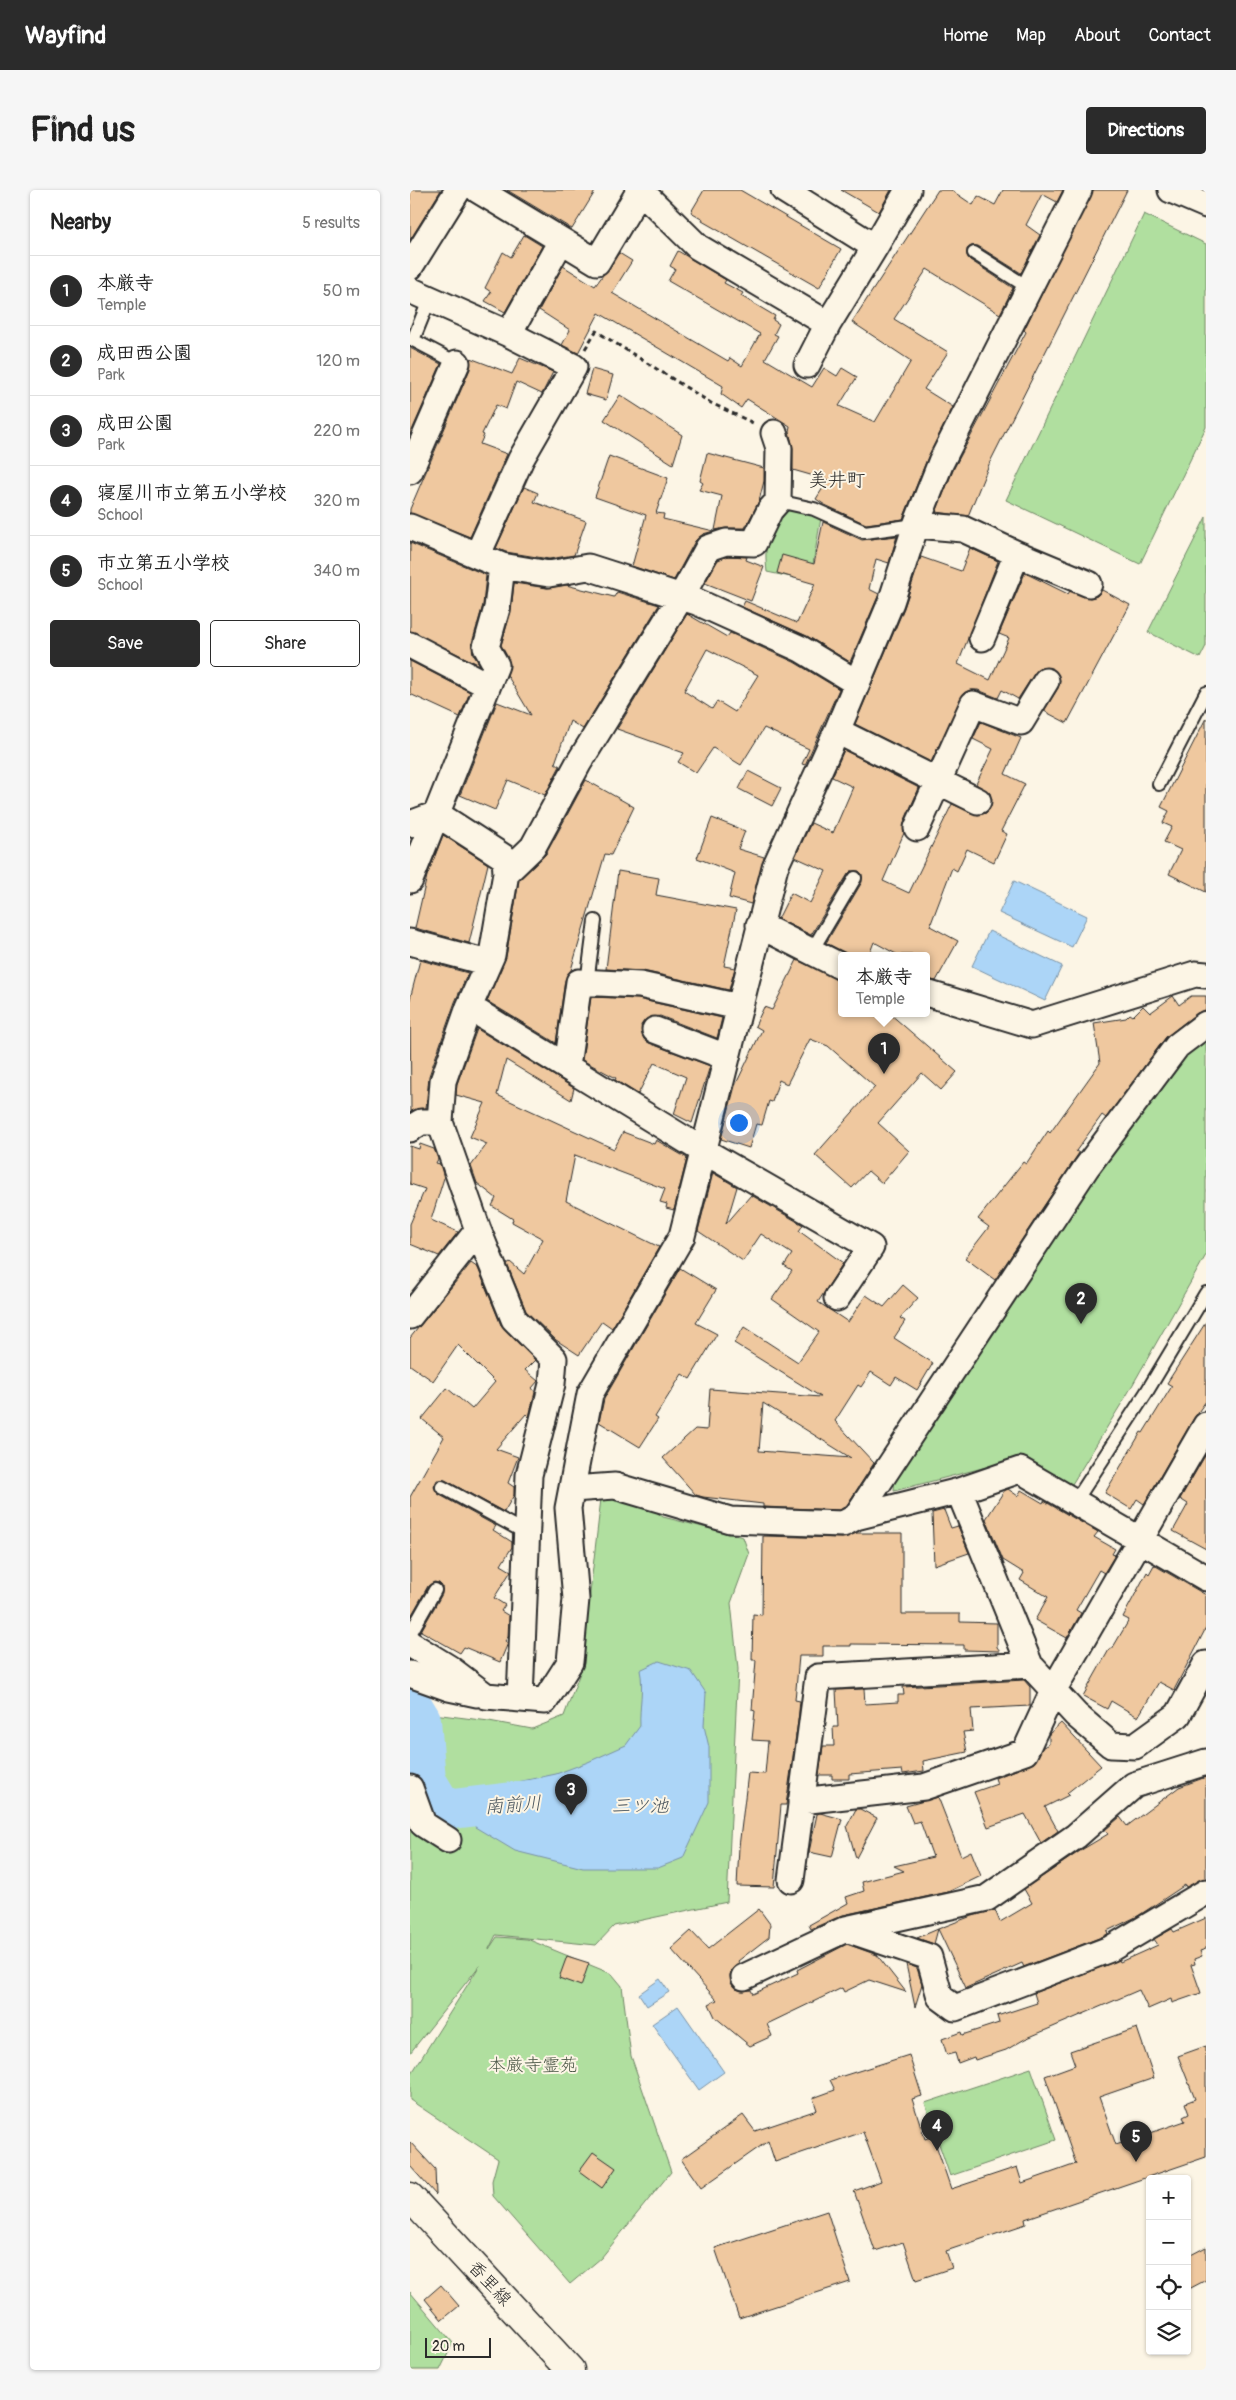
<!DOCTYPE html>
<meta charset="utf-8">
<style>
body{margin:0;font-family:Pangolin,"Klee One",sans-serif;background:#f6f6f6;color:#222}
.controls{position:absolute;right:15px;bottom:15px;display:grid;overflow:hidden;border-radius:5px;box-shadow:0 1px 4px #0004}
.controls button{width:45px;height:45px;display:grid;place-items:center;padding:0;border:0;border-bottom:1px solid #e0e0e0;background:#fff;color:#222;font:25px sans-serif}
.scale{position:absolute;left:15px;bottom:12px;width:66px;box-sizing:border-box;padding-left:5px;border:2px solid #2b2b2b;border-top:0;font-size:14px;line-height:18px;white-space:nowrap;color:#2b2b2b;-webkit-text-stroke:4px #fcf5e5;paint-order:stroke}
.you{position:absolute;left:328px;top:932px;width:18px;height:18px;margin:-12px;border:4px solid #fff;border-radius:50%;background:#1a73e8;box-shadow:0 0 0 8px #1a73e833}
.badge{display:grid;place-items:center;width:32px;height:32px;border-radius:50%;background:#2b2b2b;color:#fff;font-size:16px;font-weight:700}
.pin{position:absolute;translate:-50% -41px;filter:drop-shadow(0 1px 2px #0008)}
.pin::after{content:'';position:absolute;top:26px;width:18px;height:15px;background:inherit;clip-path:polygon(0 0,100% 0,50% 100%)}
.popup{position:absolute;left:428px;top:762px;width:92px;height:65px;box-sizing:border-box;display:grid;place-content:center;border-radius:5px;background:#fff;filter:drop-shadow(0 1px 4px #0005);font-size:16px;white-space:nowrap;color:#767676}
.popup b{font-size:19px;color:#222}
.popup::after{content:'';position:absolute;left:50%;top:100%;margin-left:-10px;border:10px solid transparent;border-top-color:#fff}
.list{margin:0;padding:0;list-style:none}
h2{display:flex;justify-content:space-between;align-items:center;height:65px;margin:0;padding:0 20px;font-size:21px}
h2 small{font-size:16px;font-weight:400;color:#767676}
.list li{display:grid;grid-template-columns:32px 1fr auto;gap:15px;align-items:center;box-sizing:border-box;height:70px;padding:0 20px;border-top:1px solid #e0e0e0}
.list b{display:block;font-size:19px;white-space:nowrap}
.list p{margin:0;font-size:16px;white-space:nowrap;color:#767676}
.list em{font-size:16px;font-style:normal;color:#767676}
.actions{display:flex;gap:10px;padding:15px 20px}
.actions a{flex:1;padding:11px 0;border:1px solid #2b2b2b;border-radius:5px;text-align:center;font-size:18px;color:#2b2b2b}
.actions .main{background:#2b2b2b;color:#fff}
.icon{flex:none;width:28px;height:28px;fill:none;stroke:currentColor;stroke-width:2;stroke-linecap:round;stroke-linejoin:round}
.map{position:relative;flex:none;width:796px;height:2180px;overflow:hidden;border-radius:5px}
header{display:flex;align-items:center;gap:30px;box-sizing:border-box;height:70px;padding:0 25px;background:#2b2b2b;color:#fff}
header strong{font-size:24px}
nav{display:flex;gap:28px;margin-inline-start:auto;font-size:18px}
.intro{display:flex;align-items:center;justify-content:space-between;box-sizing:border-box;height:120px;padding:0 30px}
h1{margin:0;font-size:35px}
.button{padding:12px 22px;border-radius:5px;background:#2b2b2b;color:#fff;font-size:18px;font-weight:700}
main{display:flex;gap:30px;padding:0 30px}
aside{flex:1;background:#fff;border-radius:5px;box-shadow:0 1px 4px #0004}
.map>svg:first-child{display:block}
</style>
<header>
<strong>Wayfind</strong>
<nav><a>Home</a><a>Map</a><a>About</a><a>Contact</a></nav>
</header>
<div class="intro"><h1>Find us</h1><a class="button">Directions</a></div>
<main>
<aside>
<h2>Nearby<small>5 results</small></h2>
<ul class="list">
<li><span class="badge">1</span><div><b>本厳寺</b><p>Temple</p></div><em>50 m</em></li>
<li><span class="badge">2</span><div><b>成田西公園</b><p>Park</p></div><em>120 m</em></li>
<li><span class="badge">3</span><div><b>成田公園</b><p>Park</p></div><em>220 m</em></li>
<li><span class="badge">4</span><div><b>寝屋川市立第五小学校</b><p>School</p></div><em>320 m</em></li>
<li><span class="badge">5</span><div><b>市立第五小学校</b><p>School</p></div><em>340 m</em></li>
</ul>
<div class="actions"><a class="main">Save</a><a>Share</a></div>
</aside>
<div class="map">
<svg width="796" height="2180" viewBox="0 0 796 2180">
<rect width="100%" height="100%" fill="#fcf5e5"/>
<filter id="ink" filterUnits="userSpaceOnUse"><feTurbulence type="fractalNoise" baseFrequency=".02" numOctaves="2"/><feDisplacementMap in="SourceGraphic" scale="10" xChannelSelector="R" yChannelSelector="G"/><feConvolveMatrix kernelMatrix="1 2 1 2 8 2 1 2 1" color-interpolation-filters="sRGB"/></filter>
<g filter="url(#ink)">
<!-- green -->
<path fill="#b0df9f" stroke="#6e8565" d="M734,24l62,30v183l-66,137 -134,-64z
M379,319l32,9 -11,63 -43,-9c-3,-26 -1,-47 22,-63z
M796,327v129l-6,12 -52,-26z
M796,846v219l-78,138 -59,96 -48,-31 -127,33 1,-19 228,-336 55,-78z
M192,1300l32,6 29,21 80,20 6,17 -18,49 7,66 -11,233 -113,24 -18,19 -100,-10 -7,14 8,-12 30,2 85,35 10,12 9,70 40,116 -70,86 -31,26 -77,-88 -1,-15 6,-22 -88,-59v-24l70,-111 -70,88v-342l79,10 43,8 32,-13 17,-46z
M621,1878l25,72 -106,36 -25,-73z
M0,2102l43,51 -13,27h-30z"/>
<!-- water -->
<path fill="#acd5f7" stroke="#7891a5" d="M604,691l73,35 -15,31 -73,-34z
M579,741l73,35 -17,35 -73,-35z
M249,1471l32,10 15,22 -2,33 5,21v55l-26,56 -25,10h-75l-68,-17 -40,-24 -1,-28 24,-13 58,-12 32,-12 38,-17 14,-19c-1,-19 4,-38 0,-56z
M250,1789l9,13 -22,14 -8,-12z
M268,1816l46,66 -25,18 -47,-66z"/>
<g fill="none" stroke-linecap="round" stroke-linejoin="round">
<!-- river -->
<path stroke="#acd5f7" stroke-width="40" d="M0,1512l11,18 5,60 18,30 85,-10"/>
</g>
<!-- building -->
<path fill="#efc89f" stroke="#2b2b2b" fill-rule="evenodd" d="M0,0h31l-31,50z
M97,0h89l-24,39z
M294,0h36l101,59 -22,39 -117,-67 1,-2 -12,-7z
M431,0h50l-12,22z
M528,0h13l22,15 5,-9 17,9 8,-15h60l-6,12 -15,-8 -16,31 14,10 -19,38 -43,-27h-7l-4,3v7l3,4 43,28 -13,26 -73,-45 -33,50 54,33 -24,37 29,18 -25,50 -25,62 -37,5 -41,-19 -9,-6 12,-19 -35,-10v-22l-4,-17 1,-5 -43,-27 -6,9 -20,-14 2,-8 -124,-73 -21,40 -16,-8 8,-15 -31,-20 24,-44 32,20 24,-33 13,8 -20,32 116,68 2,-3 12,8 18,-32 -92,-53 7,-12 -5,-3 8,-15 48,29 -2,3 19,10 -2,3 34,20 -2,4 6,4 -5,10 4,2 -13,23 47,28 12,-19 13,8 5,-8 15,9 -18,29 36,16 36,-61 -59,-39z
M683,0h34l-137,272 -22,54 -32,-4 18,-44 72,-136 -2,-2z
M114,45l18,11 -37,66 -20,-11 6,-9 -6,-4 18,-36 8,5z
M0,158l31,16 -31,71z
M60,168l42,16 8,-16 33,14 -11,22 -26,-12 -10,27 -10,-4 -14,29 2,1 -4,9 27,10 -37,83 -60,-24v-4l60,-140z
M182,179l21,6 -7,25 -21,-6z
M210,205l62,40 -9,29 -69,-44z
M297,263l57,15v13l-5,20 -14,27h-19l-11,2 7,-34 -23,-6 4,-7 -3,-2z
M199,266l59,22 -12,35 8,1 -1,5 51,12 -11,3 -8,7 -21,39 -42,-14 14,-51 -51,-18z
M114,297l14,6 -4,9 52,19 -12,34 -25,4 -43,-7 -10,-4z
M413,332l39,18 35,-4 -8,27 -13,-4 -7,30 10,5 -29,68 -43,-26 -65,-29 3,-6 52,22 18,-39 -38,-11 5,-18 32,9z
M0,353l76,32 -3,30 -11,38 1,11 7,11 -70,-34z
M560,358l28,13 -40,103 32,16 19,-42 -10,-4 26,-61 43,21 2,-3 20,7 7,-2 5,-6 28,15 -63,118 -23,-12 14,-23 2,-7 -2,-7 -5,-5 -13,-1 -6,6 -16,25 -16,-9 -4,8 -20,-8h-8l-6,3 -33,69 -76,-38 49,-116 17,-51 40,14z
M318,366l19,1 -1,3 18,7 -13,34 -46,-18 13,-23z
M104,393l33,5 19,-3 48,12 3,-5 42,13 -76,124 -13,-8 -15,42 5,3 -15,29 -37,-15 -13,30 -35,-15 37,-93 34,13 -24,-40 3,-11 -9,-19 10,-33z
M277,424l40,23 3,-4 64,29 45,27 -34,76 -3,-1 7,-15 -45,-21 -23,37 -28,-17 -17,25 -18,-11 6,-9 -67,-24zM297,459l51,26 -23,37 -18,-11 -5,8 -28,-18z
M0,471l60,31 -10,25 -50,-23z
M796,528v174l-37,-18 12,-24 -17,-8 8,-15 -9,-4 6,-12 -8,-4z
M571,532l40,16 -16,36 20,10 -24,47 6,3 -13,28 -27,-13 -10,22 -5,-3 -22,58 28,15 -22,40 -10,-2v-24h-28l-24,-13 -5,13h-19l-24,-12 36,-61v-8l-3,-3h-8l-3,3 -37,61 -33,-16 13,-26 19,10 16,-32 -31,-14 16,-34 22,10 20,-46 -21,-10 12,-27 75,38 -15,34v11l-21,48 26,12 43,-89 26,11 8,-2 5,-6 -1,-14 -14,-9 17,-35 -20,-10z
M338,581l33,17 -9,18 -33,-17z
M176,590l48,27 -23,48 -6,-1 -34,116 -6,10 -9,63 -69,-42 19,-44 13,-77 27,-26z
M302,628l33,13 -7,18 26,8 -13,47 -22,-6 6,-25 -38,-15z
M33,645l45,29 -19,79 -54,-15 12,-52z
M208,681l41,7 -3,17 80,15 -12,56 11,2 -6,22 -86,-19 -37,-2z
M10,770l48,13 -13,29 -26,74 -3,32 -15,3 -1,-112z
M387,770l45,21v32h47l68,59 -16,18 -19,-17 -44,50 31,28 -27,32 -14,-12 -16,17 -37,-33 60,-68 -47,-41 -18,-7 -23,45 -8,-4 -7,22 -3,-1 -7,24 -6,-1 -7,24 -28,-9 14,-53 27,-56 -7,-4 9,-19 8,3z
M763,806l6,9 12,-9h15v14l-9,3 -31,24 -60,81 -4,-3 -26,36 3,2 -84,127 -30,-22 24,-31 -11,-8 45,-57 3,2 22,-33 2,2 50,-70 -6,-40 32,-5 4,-4 3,2 10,-10 7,7z
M181,807l47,2 84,19 -5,20 -57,-22 -14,3 -5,6 3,14 5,4 61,23 -18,57 -18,-9 12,-37 -32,-14 -16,31 -23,-14 1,-2 -34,-18z
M67,839l97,59 -3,12 -65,-40 -9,35 117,54 9,-17 31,12 2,-4 31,18 -13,52 -8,-2 1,-4 -7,-2 5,-13 -90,-34 -9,46 93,46 -47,81 -10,-7 -23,34 -23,-15 -30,-29 -19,-47 3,-2 14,12 19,-35 -31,-17 1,-3 -21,-13 4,-8 -19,-15 -6,-17 16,-22 -17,-7 15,-34 -29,-8 1,-11z
M10,954l14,5 4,10 -2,4 4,1 4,14 -13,42 27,12 -19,24 -29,-12v-20l15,-35 -15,-5v-38l9,3z
M303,983l24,14 -11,37 25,-29 52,30 -4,6 44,32 -25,39 30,20 18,-27 18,12 19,-22 15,13 -18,20 5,3 -11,17 39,25 -16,27 -21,-13 -5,8 -20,-13 -10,15 -3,-2 -23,36 39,42 -27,42 -7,5 -77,-3v-3l-60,-7 -7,-2 -33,-37 32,-29 12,1 3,-41 111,8 -87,-54 10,-16 54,35 21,-30 -47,-33 20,-28 -8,-5 8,-12 -31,-20 -18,27 -45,-30zM353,1213l88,55 -92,-7z
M61,1073l7,5 23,57 34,35 -10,10 13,11 -6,7 3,4 -6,25 -3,-3 -30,35 22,8 -10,26 6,4v8l-10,17 -59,-32h-8l-3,7 4,7 58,32 -3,4 19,12v5l-11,18 10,6 -17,27 11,7 -4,6 8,5 -1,21 -3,4 3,2 -8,19 -36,-15 -4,6 -39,-22 21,-37v-8l-3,-3 -5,-1 -6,4 -18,32v-121l34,-60 -22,-18 25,-31 25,21 23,-27 -37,-37 -25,36 -23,-16v-27z
M270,1078l36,22 -20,33 21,11 -27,45 -8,-5 -27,43 3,2 -18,28 -41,-25 5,-23z
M796,1132v79l-12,17 -50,86 -7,-5 -6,10 -26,-16 36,-61 2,1 29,-47 -5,-3z
M796,1264v95l-33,-18 15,-27 -8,-5z
M598,1299l10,7 3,-6 22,13 1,-2 54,31 -4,5 21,12 -3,5 3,1 -11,18 -5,-3 -23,40 5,3 -14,25 -32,-18 13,-23 -28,-17 4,-7 -21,-13 -17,-41 18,-28z
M534,1320l7,18 7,-2 11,27 -35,12 -2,-52z
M447,1343h45v81h58v8l37,1v24l3,4 -36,-1v-5l-113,-1v2h-28v10h-24l-4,44 5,1 -2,20 -12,84h-5l-7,82 -37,-1 2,-39 9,-74 17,1 3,-33 -16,-1 3,-29 -3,-1 4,-50h-4l1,-46 9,1 1,-79 79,2z
M744,1375l52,30v33l-32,62 -15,-8 -21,35 -27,-16 -4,8 -24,-13 27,-48 2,1 17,-29 -6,-3 24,-45 2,2z
M614,1490l6,7v19l-59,3 2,22 -10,1 4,20 -44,9 1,10 -21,3 -1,-4 -53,4v5h-17v-4h-13l4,-29h11l-1,-19h5l-2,-37 28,-1 1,15 33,-2v-7h6l-1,-8z
M651,1533l40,43 -34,27 2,2 -24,12 13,24 -17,12 -16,-29 -37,13 -14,-35 23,-8 -2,-6 39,-15 9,-16 6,-3v-10z
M796,1587v101l-20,9 -1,-2 -47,31 -31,15 1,3 -4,2 -80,31 -2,-4 -56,25 -28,-59 31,-12 26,-7 5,12 32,-19 -8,-14 59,-40 25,-15 -3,-4 15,-13 7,9 52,-39z
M528,1607l23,59 10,-5 10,25 -33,16 -105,23 -32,14 -2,-4 39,-22 -2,-6 18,-6 -2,-9 42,-11 -10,-5 39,-9 -13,-36 -7,2 -7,-17z
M446,1619h4l17,9 -21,40 -9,-32z
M410,1623l22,6 -10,38 -23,-5 8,-38z
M349,1719l11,15 -1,13 -31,24 1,2 -7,6 -2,6 1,8 5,6 7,2 8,-1 2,4 45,-21 -1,-3 50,-26 30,11 29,37 -37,-12 -25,12 -2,-4 -75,36 5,12 -22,10 -35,-29 -6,-13 8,-4 -46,-51 20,-18 17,18z
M796,1728v31l-6,2 2,5 -8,3 1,5 -4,1 10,28 -29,10 -1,-4 -23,10 -9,-19 -114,49 -19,11 -31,10 -1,-3 -16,6 -3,-10 -8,2 -5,-16 19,-7 1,3 37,-12 -2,-7 40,-13 -3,-10 85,-33 1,2 38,-17 -4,-6 18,-10 2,3z
M528,1739l-4,15 -17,-6z
M157,1766l22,7 -8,23 -22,-8z
M496,1774l11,4 5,16 -7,23z
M727,1838l17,50 -55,19 17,48 69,-24 -2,-4 6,-3 -4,-11 10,-4 -17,-43 28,-10v111l-181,62 1,5 -80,27 6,17 -36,12 -13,-38 -28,9 -21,-60 27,-10 -18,-49 -88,30 -7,-21 -67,47 -20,-29 62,-44 12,16 62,-21 -4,-12 22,-8 -5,-10 79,-25 13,41 -10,3 13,40 8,-3 18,53 66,-22 5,16 54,-19 -31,-88 30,-11 -5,-14z
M0,1952l25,27 1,26 -26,-29z
M183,1962l23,16 -14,20 -23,-17z
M417,2021l23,71 -111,36 -24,-70z
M796,2057v33l-19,10v-33z
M31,2095l18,21 -17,14 -17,-21z"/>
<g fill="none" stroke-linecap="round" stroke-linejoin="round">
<!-- service casing -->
<g stroke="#2b2b2b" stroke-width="16">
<path id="service" d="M564,63l55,35
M20,108l-17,42 44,23
M368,311l36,8 51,23 51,-7
M749,594l47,-91
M401,762l44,-74
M177,793l8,-62
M32,1297l86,47
M665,1312l71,-109 60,-100
M0,1444l25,-44"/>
</g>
<!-- minor casing -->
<g stroke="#2b2b2b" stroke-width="29">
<path id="minor" d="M68,0l119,72 43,-72
M230,0l58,57 130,77 47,-77 -91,-57
M761,0l35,15
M465,57l33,-57
M0,77l48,-77
M0,100l99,44
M397,175l21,-41
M0,281l47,-108
M506,335l47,4 54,25 72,30
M0,337l92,39 47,8 39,-7 109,35 104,47 56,34
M68,364l43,-95 53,-92 -65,-33 52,-93
M572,448l35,-84
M0,455l77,40
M427,541l141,70
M0,634l27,-10 68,44 1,15 -14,82 -23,52 -26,74 -3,41 38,108 36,89 40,40 -2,25 -23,91 -9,224
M507,638l56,-124 48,18 25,-41
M96,683l27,-26 45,-83 103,-167 27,-49 18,-6 28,1 16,-33 8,-9 1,-53 -5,-15
M0,690l86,-215 -10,-18 11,-39 5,-42
M349,735l83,42
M0,752l78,21
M516,803l106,32 163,-51 11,1
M59,817l233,143 169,97 -34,51
M245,840l71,27
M157,876l12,-84 61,3 99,22
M0,939l11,-7h19
M0,1126l68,-86
M162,1299l43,-3 115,34 113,4 13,-7 103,-26 61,-21 186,108
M549,1301l71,174 46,50 35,30 24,1 43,-31 28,-51
M446,1327l230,-349 91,-122 29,-22
M0,1454l39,24 37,28 59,5 25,-39 6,-63 -8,-91 22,-114 92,-158 93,-369 62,-136 54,-129 25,-77 25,-63 138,-272
M0,1484l39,14 28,6
M0,1598l13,36 25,16
M391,1611l123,-14 101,-35 29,-63 152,-264
M381,1690l27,-203 212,-12
M436,1739l141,-31 89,-62 58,-51 72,-23
M334,1787l102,-48 83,28 11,40 15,11 155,-59 96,-57"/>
</g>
<!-- tertiary casing -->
<g stroke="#2b2b2b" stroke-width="31">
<path id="tertiary" d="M0,2007l160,173"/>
</g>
<!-- path -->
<path stroke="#2b2b2b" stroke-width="3" stroke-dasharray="5 4" stroke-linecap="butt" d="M175,159l11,-18 115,72 42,20"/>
<!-- service -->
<use href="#service" stroke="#fcf5e5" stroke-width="12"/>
<!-- minor -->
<use href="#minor" stroke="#fcf5e5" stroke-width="25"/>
<!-- tertiary -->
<use href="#tertiary" stroke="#fcf5e5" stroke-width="28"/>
</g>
</g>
<g text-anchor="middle" stroke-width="4" stroke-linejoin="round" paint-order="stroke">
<!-- park labels -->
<g font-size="18" fill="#4c5848" stroke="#fcf5e5">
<text x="123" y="1881">本厳寺霊苑</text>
</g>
<!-- street labels -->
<g font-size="18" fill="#2b2b2b" stroke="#fcf5e5">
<text transform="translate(80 2093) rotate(47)" y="6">香里線</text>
</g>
<!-- neighbourhood labels -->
<g font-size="19" fill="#2b2b2b" stroke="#fcf5e5">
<text x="427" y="296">美井町</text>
</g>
<!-- water labels -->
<g font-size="19" font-style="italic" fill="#4b565e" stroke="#fcf5e5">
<text transform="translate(103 1614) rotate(-4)" y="7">南前川</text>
<text x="230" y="1622">三ツ池</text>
</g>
</g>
</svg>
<div class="controls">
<button>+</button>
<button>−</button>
<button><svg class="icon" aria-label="locate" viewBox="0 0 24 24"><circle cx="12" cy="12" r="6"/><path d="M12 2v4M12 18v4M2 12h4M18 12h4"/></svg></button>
<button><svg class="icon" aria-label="layers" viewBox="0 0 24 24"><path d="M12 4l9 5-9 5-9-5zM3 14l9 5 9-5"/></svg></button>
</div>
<div class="scale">20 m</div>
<div class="you"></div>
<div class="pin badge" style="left:474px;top:884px">1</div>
<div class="popup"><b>本厳寺</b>Temple</div>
<div class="pin badge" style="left:671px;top:1134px">2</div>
<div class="pin badge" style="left:161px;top:1625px">3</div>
<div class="pin badge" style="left:527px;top:1961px">4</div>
<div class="pin badge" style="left:726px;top:1972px">5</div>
</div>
</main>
